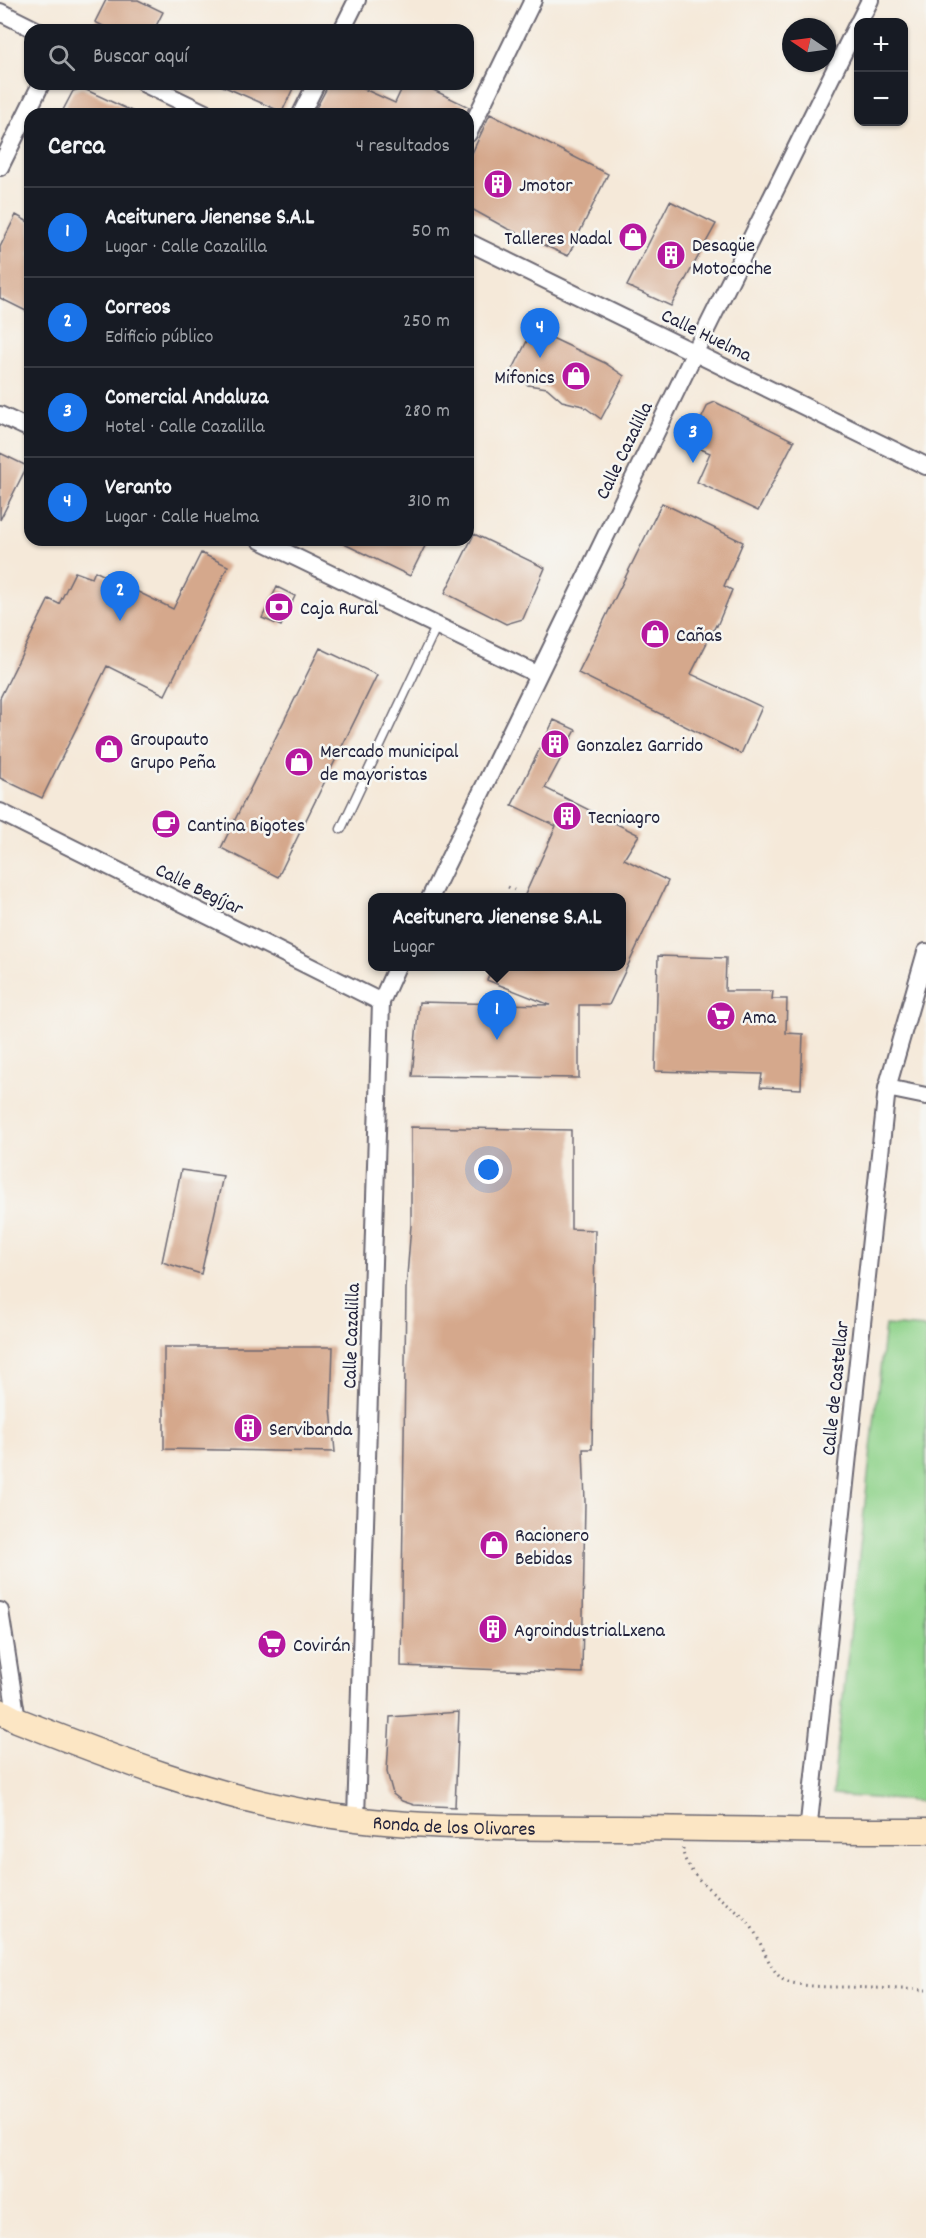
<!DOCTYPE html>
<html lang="es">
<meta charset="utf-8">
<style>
body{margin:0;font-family:Dekko,sans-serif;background:#242831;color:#f1f3f6}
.controls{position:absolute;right:18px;top:18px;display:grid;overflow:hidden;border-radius:12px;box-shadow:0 2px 4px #0004}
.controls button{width:54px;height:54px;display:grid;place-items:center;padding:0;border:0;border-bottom:2px solid #363941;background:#171b24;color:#f1f3f6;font:30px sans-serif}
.compass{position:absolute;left:782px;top:18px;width:54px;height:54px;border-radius:50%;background:#171b24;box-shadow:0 2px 4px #0004;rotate:283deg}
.you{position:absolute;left:489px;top:1170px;width:21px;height:21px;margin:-15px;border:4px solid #fff;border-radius:50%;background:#1a73e8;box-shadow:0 0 0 9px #1a73e833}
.badge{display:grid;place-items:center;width:39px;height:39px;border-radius:50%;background:#1a73e8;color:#fff;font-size:20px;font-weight:700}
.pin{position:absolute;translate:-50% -50px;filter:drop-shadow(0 2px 3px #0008)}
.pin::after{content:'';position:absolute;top:32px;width:21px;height:18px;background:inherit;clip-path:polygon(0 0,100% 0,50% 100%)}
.popup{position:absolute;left:368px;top:893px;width:258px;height:78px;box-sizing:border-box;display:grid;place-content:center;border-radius:12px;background:#171b24;filter:drop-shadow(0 2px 4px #0005);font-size:20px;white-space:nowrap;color:#9ea1a6}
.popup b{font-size:22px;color:#f1f3f6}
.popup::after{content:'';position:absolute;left:50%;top:100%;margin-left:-12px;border:12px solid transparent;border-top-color:#171b24}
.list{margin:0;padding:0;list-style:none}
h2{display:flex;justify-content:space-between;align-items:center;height:78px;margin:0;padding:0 24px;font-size:26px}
h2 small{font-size:20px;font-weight:400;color:#9ea1a6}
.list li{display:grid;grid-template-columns:39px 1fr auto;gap:18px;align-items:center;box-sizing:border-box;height:90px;padding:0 24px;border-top:2px solid #363941}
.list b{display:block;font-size:22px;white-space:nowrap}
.list p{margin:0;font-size:20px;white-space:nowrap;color:#9ea1a6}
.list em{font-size:20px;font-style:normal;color:#9ea1a6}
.icon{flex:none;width:33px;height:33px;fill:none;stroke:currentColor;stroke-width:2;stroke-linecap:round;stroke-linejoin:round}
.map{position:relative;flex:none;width:926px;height:2238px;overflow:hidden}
.search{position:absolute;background:#171b24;box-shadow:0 2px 4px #0004;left:24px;top:24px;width:450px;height:66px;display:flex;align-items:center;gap:15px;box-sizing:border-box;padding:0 21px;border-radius:18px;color:#9ea1a6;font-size:22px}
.panel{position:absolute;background:#171b24;box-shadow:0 2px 4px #0004;left:24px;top:108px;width:450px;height:438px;border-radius:18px}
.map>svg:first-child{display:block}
</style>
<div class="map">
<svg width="926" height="2238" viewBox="0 0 926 2238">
<rect width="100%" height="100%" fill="#f6f6f2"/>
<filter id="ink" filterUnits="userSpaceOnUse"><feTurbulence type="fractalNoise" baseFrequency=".0167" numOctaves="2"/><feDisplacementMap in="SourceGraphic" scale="12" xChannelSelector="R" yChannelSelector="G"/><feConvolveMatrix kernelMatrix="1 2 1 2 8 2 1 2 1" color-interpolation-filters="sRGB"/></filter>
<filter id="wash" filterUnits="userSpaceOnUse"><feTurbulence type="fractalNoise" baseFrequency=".008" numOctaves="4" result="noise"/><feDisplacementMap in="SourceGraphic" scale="24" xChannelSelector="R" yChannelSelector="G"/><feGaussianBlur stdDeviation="1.35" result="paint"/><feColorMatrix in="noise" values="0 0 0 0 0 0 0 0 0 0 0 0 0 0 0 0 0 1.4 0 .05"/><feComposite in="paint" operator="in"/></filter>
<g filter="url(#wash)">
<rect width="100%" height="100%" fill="#f5e9d9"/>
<!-- green -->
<path fill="#90d38b" stroke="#597a63" stroke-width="1.5" d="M885,1325l41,3v474l-94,-7z"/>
<g id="blocks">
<!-- building -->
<path fill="#d5a88c" d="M106,0h32l25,12 -9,18h-43l-16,-8z
M218,84h77l-13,28z
M329,84h24l42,19 9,-19h17l48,23 -3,7h-153z
M82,88l56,26h-77l12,-23z
M490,114l118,60 -40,82 -62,-28 -38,-21v-45z
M670,201l46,23 -45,82 -44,-20z
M16,215l14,8v90l-30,-15v-51z
M533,329l72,34 19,13 -23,43 -18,-13 -21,-5 -15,-13 -19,-3 -16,-14z
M715,402l79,39 -36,70 -61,-29 13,-29 -21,-9 19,-39z
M0,453l27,13 -27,54z
M662,503l81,39 -19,44 8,4 -15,36 -1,-1 -25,49 71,33 -21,47 -163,-81z
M474,534l71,34 -22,51 -17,5 -61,-31z
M336,540h92l-18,36z
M201,553l27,13 -63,129 -58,-29 -65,132 -42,-20v-80l49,-99 10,5 16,-32 17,6 3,-7 78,38z
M277,587l18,9 -14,30 -19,-8z
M320,648l57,27 -99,202 -57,-29z
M554,720l22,10 -31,58 94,47 -15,24 44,22 -59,124h-30v73l-167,-2 7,-74 131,3 -63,-25 6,-14h128v-69h-97l32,-71 -44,-21z
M658,956l68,2 -1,33h48l-1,8h15l-1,34 17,1 -2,55 -41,-2 2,-13 -107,-3z
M411,1127l160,3v99l24,1 -3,219h-9l2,53 -3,171 -181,-7 5,-377 5,-64z
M181,1170l42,6 -22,98 -39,-12z
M164,1347h169l-2,61 4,44 -171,-3z
M459,1712l-4,95 -41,-2 -12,-4 -9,-7 -6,-22 3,-55z"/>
</g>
</g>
<g filter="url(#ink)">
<use href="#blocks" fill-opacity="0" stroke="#6c6872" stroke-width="1.5"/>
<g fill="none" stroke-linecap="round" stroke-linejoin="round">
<!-- lane casing -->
<g stroke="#6c6872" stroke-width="11">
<path id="lane" d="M341,829l96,-204"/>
</g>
<!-- street casing -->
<g stroke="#6c6872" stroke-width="20">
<path id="street" d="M0,12l36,18
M859,22l11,-22
M342,30l15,-30
M145,84l62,30
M301,114l15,-30
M468,134l65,-134
M0,167l41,-83
M468,242l458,224
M0,415l30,14
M260,540l277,134
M0,812l381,190
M430,898l265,-546 163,-329
M887,1088l39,8
M0,1611l17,109
M356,1818l25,-816 16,-36
M808,1832l79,-744 39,-136"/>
</g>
<!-- secondary casing -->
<g stroke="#6c6872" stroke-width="27">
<g id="secondary">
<path id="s1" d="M0,1711l17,9c96,38 194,76 296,93 100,17 202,14 302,15 104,0 207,4 311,3"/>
</g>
</g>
<!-- path -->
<path stroke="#6c6872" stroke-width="3" stroke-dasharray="1.5 4.5" stroke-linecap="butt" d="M508,887l6,3
M683,1848c-1,28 47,55 65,74 13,15 22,55 40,60 19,5 40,5 60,5 26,1 52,2 78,3"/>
<!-- lane -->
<use href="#lane" stroke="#fff" stroke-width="8"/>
<!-- street -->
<use href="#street" stroke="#fff" stroke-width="16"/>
<!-- secondary -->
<use href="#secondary" stroke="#fce6c4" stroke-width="24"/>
</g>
</g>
<!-- icons -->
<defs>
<g id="building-disc" transform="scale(1.5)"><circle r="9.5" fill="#b5179e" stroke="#f6f6f2"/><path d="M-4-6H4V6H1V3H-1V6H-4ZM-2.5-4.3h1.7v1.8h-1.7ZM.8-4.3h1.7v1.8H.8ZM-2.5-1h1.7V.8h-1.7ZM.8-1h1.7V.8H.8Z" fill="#fff"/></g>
<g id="shop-disc" transform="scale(1.5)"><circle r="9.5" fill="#b5179e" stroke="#f6f6f2"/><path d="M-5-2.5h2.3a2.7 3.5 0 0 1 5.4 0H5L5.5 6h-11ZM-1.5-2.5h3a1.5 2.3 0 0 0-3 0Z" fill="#fff"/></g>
<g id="bank-disc" transform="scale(1.5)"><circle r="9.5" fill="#b5179e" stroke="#f6f6f2"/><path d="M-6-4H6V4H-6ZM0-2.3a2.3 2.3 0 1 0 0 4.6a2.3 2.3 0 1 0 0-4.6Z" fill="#fff"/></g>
<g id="cafe-disc" transform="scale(1.5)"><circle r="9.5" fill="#b5179e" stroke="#f6f6f2"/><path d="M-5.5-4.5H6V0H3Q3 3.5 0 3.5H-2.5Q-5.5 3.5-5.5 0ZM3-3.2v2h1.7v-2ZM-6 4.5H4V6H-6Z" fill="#fff"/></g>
<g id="supermarket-disc" transform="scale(1.5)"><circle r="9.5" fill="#b5179e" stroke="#f6f6f2"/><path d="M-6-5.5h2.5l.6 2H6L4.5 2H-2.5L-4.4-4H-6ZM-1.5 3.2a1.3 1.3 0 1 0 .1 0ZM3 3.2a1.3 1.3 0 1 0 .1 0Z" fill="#fff"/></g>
</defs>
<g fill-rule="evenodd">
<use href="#building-disc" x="498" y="184"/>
<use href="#shop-disc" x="633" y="237"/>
<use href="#building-disc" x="671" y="255"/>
<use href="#shop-disc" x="576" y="376"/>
<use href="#bank-disc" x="279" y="607"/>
<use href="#shop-disc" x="655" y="634"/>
<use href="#building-disc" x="555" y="744"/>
<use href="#shop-disc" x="109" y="749"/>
<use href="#shop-disc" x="299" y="762"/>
<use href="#building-disc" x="567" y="816"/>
<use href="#cafe-disc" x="166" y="824"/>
<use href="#supermarket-disc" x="721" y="1016"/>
<use href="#building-disc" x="248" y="1428"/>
<use href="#shop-disc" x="494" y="1545"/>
<use href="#building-disc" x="493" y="1629"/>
<use href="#supermarket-disc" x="272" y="1644"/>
</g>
<g text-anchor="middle" stroke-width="5" stroke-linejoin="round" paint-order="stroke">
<!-- poi labels -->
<g font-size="20" fill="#22223b" stroke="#f6f6f2" text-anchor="start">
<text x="519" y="191">Jmotor</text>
<text x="612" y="244" text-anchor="end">Talleres Nadal</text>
<text x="692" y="251">Desagüe<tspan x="692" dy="23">Motocoche</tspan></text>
<text x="555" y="383" text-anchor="end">Mifonics</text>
<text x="300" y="614">Caja Rural</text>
<text x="676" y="641">Cañas</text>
<text x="130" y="745">Groupauto<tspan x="130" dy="23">Grupo Peña</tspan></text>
<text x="576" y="751">Gonzalez Garrido</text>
<text x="320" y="757">Mercado municipal<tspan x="320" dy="23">de mayoristas</tspan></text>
<text x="588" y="823">Tecniagro</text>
<text x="187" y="831">Cantina Bigotes</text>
<text x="742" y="1023">Ama</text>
<text x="269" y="1435">Servibanda</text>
<text x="515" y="1541">Racionero<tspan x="515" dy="23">Bebidas</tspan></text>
<text x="514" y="1636">AgroindustrialLxena</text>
<text x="293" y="1651">Covirán</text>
</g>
<!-- street labels -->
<g font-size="20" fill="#22223b" stroke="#f6f6f2">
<text transform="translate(707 334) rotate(26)" y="7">Calle Huelma</text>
<text transform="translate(623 450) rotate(-64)" y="7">Calle Cazalilla</text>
<text transform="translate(200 888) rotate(26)" y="7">Calle Begíjar</text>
<text transform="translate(350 1336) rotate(-88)" y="7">Calle Cazalilla</text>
<text transform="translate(834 1388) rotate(-84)" y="7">Calle de Castellar</text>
<text dy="7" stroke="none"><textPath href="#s1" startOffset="472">Ronda de los Olivares</textPath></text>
</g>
</g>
</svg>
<div class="controls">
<button>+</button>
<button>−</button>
</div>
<svg class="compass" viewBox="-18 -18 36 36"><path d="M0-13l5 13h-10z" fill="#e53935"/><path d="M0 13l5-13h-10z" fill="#9ea1a6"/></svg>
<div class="you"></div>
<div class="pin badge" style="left:497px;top:1040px">1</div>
<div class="popup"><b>Aceitunera Jienense S.A.L</b>Lugar</div>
<div class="pin badge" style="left:120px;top:621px">2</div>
<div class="pin badge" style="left:693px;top:463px">3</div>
<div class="pin badge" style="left:540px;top:358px">4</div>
<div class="search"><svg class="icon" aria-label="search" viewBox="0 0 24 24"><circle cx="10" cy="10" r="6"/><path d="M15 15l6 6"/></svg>Buscar aquí</div>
<section class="panel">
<h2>Cerca<small>4 resultados</small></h2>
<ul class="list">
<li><span class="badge">1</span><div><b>Aceitunera Jienense S.A.L</b><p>Lugar · Calle Cazalilla</p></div><em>50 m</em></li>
<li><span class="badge">2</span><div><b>Correos</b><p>Edificio público</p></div><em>250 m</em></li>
<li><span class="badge">3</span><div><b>Comercial Andaluza</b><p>Hotel · Calle Cazalilla</p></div><em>280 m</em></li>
<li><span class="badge">4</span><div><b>Veranto</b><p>Lugar · Calle Huelma</p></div><em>310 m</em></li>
</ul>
</section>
</div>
